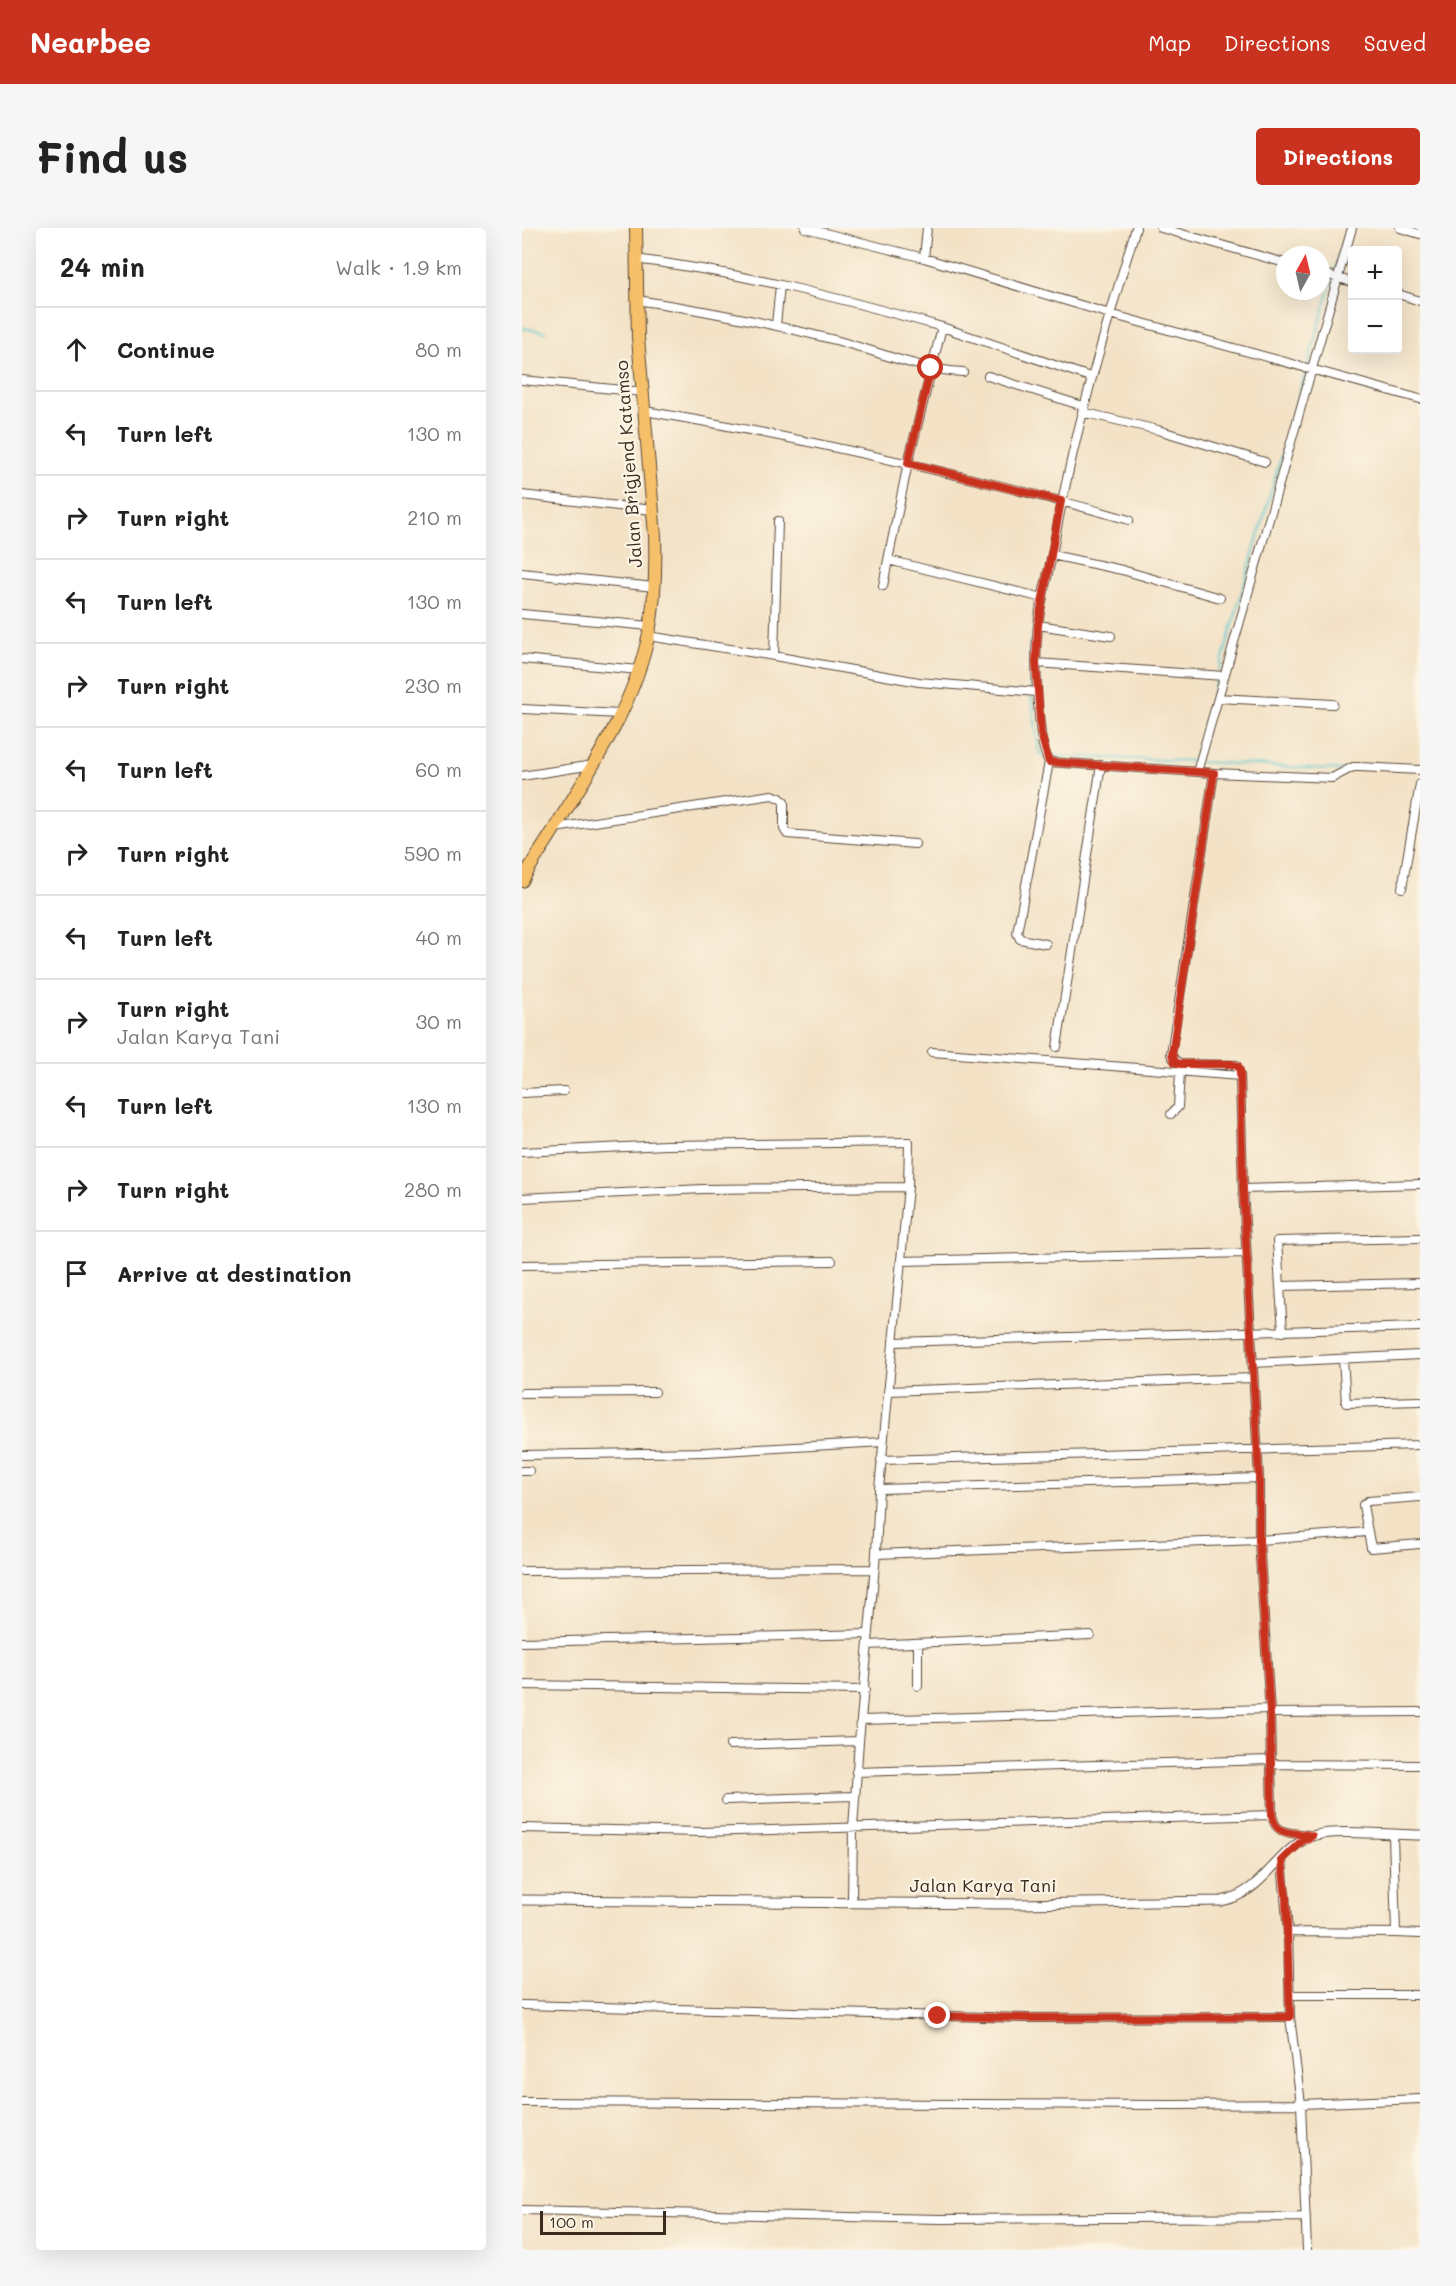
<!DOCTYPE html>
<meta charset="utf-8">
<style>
body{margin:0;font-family:Mali,sans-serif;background:#f6f6f6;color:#222}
.controls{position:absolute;right:18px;top:18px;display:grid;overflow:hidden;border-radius:6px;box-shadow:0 6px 24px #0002}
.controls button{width:54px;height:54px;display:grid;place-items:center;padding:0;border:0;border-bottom:2px solid #e0e0e0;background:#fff;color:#222;font:30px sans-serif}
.compass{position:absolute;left:754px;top:18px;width:54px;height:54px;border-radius:50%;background:#fff;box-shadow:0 6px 24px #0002;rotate:8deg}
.scale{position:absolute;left:18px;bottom:15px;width:126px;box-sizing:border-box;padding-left:6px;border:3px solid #3b2a1e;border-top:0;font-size:16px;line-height:21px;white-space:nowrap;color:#3b2a1e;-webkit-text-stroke:4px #fcf5e5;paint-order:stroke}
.stop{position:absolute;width:18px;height:18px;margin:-14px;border:4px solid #c8321e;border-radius:50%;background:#fff}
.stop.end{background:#c8321e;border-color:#fff;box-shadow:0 2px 6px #0008}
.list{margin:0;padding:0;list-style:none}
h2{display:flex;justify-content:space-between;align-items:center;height:78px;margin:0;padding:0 24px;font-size:26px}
h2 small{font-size:20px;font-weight:400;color:#767676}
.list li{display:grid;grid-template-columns:39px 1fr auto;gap:18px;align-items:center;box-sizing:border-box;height:84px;padding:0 24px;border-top:2px solid #e0e0e0}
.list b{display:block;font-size:22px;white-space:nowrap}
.list p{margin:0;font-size:20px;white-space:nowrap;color:#767676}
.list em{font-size:20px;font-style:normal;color:#767676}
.icon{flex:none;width:33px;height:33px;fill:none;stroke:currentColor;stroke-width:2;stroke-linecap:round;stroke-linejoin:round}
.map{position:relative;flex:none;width:898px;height:2022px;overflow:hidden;border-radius:6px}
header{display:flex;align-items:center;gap:36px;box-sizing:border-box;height:84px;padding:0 30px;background:#c8321e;color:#fff}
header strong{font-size:28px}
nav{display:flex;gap:33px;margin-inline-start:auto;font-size:21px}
.intro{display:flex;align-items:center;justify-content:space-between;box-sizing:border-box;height:144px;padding:0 36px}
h1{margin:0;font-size:42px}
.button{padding:15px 27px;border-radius:6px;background:#c8321e;color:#fff;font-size:21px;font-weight:700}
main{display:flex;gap:36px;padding:0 36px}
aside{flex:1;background:#fff;border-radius:6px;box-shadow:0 6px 24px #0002}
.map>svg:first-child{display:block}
</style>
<header>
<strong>Nearbee</strong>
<nav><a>Map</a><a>Directions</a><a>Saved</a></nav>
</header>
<div class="intro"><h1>Find us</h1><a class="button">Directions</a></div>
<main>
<aside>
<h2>24 min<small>Walk · 1.9 km</small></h2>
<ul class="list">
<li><svg class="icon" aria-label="ahead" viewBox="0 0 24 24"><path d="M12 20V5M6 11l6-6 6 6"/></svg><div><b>Continue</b></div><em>80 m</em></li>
<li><svg class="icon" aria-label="left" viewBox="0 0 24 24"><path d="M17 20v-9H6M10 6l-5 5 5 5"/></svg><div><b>Turn left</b></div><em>130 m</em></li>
<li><svg class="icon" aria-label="right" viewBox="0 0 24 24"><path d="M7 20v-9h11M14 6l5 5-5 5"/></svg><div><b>Turn right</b></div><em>210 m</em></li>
<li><svg class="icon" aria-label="left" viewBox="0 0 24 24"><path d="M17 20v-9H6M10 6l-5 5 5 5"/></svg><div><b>Turn left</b></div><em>130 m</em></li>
<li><svg class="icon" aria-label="right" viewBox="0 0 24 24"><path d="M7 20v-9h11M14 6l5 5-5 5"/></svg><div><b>Turn right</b></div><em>230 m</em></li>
<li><svg class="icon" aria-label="left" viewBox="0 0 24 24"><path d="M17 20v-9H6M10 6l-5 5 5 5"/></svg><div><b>Turn left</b></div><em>60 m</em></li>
<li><svg class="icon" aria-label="right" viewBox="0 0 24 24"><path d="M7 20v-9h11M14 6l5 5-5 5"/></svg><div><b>Turn right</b></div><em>590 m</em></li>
<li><svg class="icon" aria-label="left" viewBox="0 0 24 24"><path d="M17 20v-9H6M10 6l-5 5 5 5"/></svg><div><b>Turn left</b></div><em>40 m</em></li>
<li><svg class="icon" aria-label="right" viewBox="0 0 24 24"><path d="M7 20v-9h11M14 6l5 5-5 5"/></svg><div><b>Turn right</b><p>Jalan Karya Tani</p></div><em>30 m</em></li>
<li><svg class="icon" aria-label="left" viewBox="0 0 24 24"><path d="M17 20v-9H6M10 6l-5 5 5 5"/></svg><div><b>Turn left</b></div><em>130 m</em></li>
<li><svg class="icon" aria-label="right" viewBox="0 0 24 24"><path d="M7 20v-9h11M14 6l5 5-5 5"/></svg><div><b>Turn right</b></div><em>280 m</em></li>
<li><svg class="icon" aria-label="arrive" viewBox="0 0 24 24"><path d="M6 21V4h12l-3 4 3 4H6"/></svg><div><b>Arrive at destination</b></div></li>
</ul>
</aside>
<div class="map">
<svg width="898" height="2022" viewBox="0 0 898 2022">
<rect width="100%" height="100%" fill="#fcf5e5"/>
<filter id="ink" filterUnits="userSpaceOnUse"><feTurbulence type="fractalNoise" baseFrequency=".0167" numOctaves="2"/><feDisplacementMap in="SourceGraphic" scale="12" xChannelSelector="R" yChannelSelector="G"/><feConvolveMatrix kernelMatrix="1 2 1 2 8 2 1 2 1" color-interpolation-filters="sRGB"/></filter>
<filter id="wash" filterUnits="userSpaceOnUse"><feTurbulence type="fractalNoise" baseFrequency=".008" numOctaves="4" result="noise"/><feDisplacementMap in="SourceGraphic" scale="24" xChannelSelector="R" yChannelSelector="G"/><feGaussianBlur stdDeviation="1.35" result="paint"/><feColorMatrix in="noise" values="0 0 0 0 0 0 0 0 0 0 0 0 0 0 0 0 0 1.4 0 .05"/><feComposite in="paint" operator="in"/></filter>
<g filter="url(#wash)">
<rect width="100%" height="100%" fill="#f3e2c6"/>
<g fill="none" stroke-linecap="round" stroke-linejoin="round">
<!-- stream -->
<path stroke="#59c6ce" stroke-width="2" d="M811,46l14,-46
M0,100l24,4
M508,413l1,48
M697,444l113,-392
M509,466l8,58 4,4
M527,528l144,5
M672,533l23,-83
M679,534l142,8"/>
</g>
</g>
<g filter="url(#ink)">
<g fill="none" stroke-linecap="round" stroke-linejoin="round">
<!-- minor casing -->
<g stroke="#574637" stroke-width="10">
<path id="minor" d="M283,0l119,30 186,56 310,85
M614,0c-33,108 -64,211 -83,322 -5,26 -13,51 -15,76 -3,26 -2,52 0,78 2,20 2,40 11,58l165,11 118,5 21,-11h6l61,3
M639,0l124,35
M878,0l20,6
M402,30l3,-30
M113,31c104,13 206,39 307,68l-34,136 -20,97 155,38
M799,45l31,9
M876,66l22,7
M115,72c67,10 132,23 198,40 42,11 84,30 128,32
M254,97l4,-40
M420,99l148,50
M466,148l95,30
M0,152l121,12
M123,183c118,20 235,45 352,74 44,11 89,22 132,35
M560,184l76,18 107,32
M0,267l131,15
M530,327l70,15 98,28
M0,345l132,14
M361,358l5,-26
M0,386l128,12
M516,397l73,11
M126,408l126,20 145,26 118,10
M252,428l4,-135
M0,431l117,11
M514,435l188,13
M696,470l115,6
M0,481l98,5
M675,544l155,-544
M692,545l-43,281 2,4 7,6 56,1 4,11
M0,548l71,-11
M33,600l217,-33 8,3 4,4v27l3,5 128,10
M880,660l18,-104
M524,716l-26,-5 -3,-6 32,-171
M535,819l44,-282
M410,824l308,24 3,113 16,289v62l11,173 2,102
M0,865l42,-2
M649,886l7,-7 2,-35
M0,924l144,-7 243,-3 -1,45 -29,302 -3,65 -15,166
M721,961l177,-5
M0,970l181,-9 205,-2
M379,1033l345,-8
M0,1037l310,-4
M758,1058l140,-3
M761,1104l-6,-91 143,-3
M371,1114l527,-15
M821,1131l3,44 74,-2
M730,1135l168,-8
M366,1163l365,-13
M0,1165l133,-1
M0,1227l185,-3 176,-10
M359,1232l539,-15
M0,1243h7
M357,1261l380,-11
M898,1269l-52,4 -5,4 8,43 49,-4
M354,1326l383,-14 108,-8
M0,1343l352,-2
M0,1414l347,-8
M346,1417l222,-10
M396,1417v41
M0,1457l343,5
M748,1485l150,-1
M337,1513l2,-21 408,-11
M208,1517l129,-4 -6,87 -1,73
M749,1536l149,1
M334,1544l415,-12
M204,1572l128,-4
M0,1600l179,4 571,-17c4,23 22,16 40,21
M871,1607l3,98 24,1
M760,1632l6,72 2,85 11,87 6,146
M766,1704l108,1
M768,1767h130
M0,1777l504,13 264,-1
M0,1874l651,3 128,-1 119,-5
M0,1982l418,9 366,-2"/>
</g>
<!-- tertiary casing -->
<g stroke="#574637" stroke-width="11">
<path id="tertiary" d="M0,1672l494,4 205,-3c41,-7 54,-48 88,-64 20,-9 86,-2 111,-2"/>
</g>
<!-- trunk casing -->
<g stroke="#574637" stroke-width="14">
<path id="trunk" d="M0,653c10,-19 23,-36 34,-55 37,-60 79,-123 93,-193 6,-32 7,-65 6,-97l-17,-198 -2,-110"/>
</g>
<!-- minor -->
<use href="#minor" stroke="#fff" stroke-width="8"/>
<!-- tertiary -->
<use href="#tertiary" stroke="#fff" stroke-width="9"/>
<!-- trunk -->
<use href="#trunk" stroke="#f6c06b" stroke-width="12"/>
</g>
</g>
<g fill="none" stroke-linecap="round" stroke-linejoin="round" filter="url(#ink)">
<!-- route -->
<path stroke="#c8321e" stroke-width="8" d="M409,140l-23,95 153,38 -23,124 -2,38 5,71 8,28 165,11 -42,281 3,8 5,2h50l8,2 2,5 3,118 16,289v62l11,173 2,102c4,23 22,16 40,21l-9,4 -21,20 4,37 4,120 -264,1 -88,-2"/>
</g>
<g text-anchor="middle" stroke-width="4.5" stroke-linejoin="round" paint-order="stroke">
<!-- street labels -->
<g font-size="18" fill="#3b2a1e" stroke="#fcf5e5">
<text transform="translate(107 236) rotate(-94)" y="6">Jalan Brigjend Katamso</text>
<text x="461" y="1664">Jalan Karya Tani</text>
</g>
</g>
</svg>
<div class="controls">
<button>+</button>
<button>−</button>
</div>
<svg class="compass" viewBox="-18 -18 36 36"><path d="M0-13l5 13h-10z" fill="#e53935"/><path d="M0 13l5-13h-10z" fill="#767676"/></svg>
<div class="scale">100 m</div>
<div class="stop" style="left:409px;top:140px"></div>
<div class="stop end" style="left:416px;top:1788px"></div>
</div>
</main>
